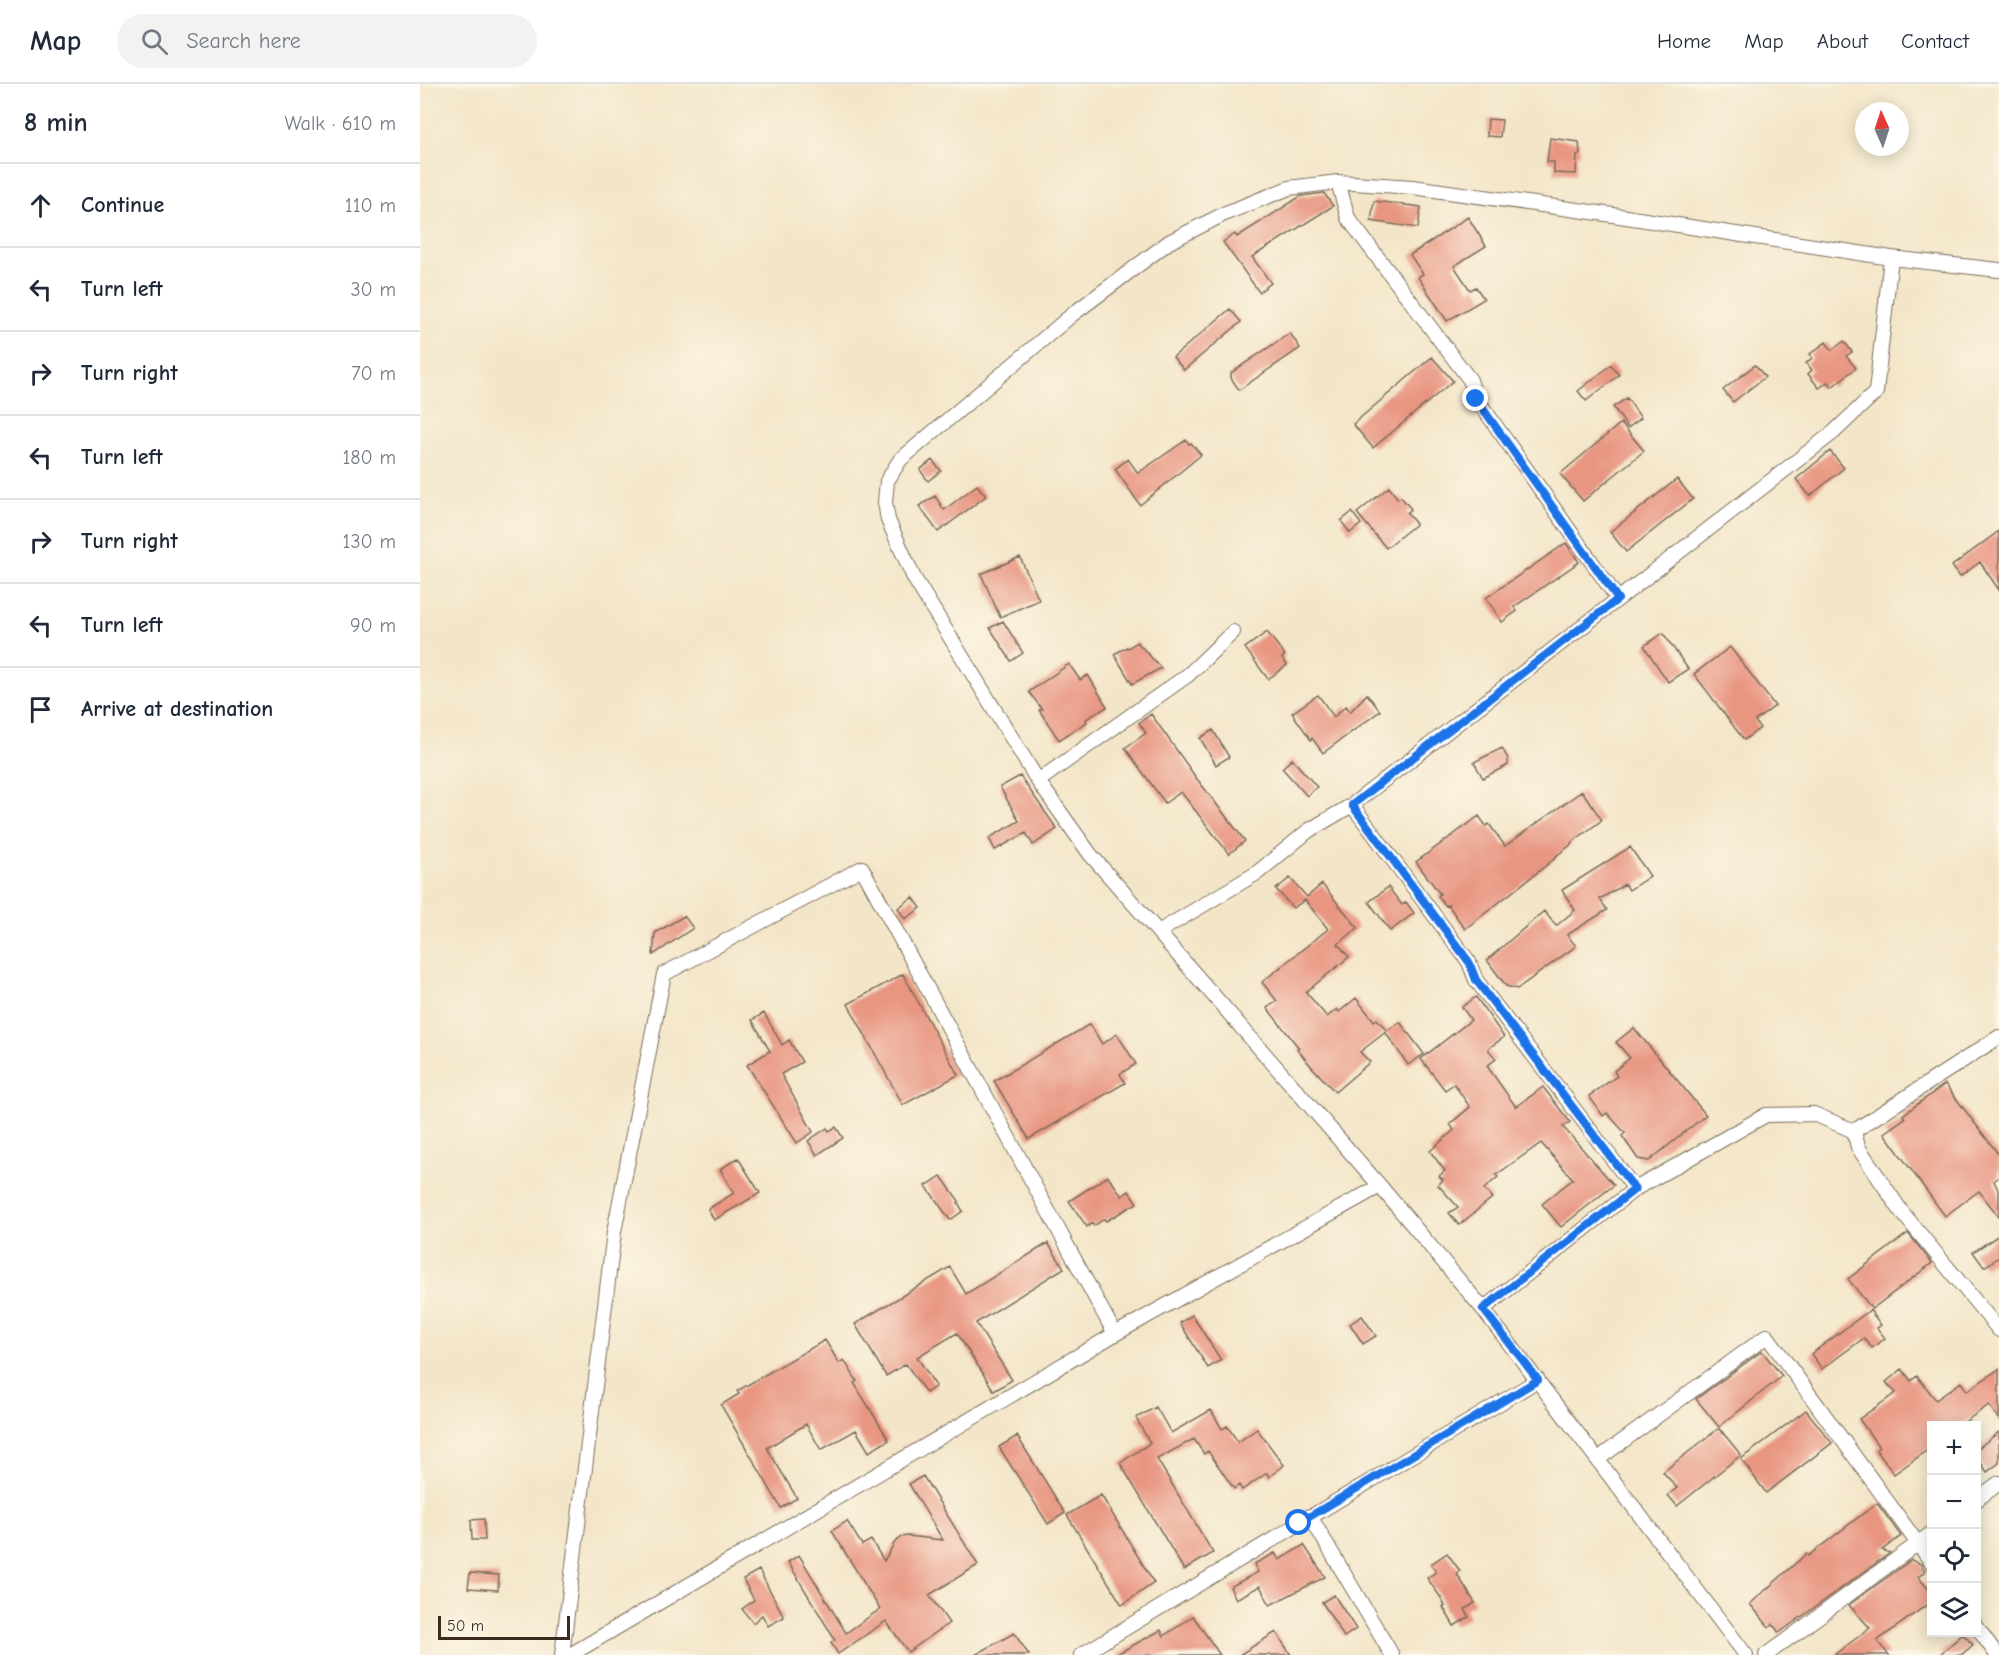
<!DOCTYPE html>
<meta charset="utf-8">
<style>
body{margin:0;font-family:"Comic Neue",sans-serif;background:#f2f2f3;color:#1f2937}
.controls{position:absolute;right:18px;bottom:18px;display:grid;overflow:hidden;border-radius:0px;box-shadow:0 3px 15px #0003}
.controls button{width:54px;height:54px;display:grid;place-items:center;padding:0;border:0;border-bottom:2px solid #e0e1e3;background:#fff;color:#1f2937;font:30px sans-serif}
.compass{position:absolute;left:1435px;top:18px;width:54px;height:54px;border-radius:50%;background:#fff;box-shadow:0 3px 15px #0003;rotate:357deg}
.scale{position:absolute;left:18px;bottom:15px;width:132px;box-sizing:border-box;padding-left:6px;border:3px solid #3b2a1e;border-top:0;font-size:16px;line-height:21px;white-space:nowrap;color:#3b2a1e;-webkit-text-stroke:4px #fcf5e5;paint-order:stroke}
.stop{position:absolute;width:18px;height:18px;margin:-14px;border:4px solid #1a73e8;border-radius:50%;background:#fff}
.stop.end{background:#1a73e8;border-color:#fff;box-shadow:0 2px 6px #0008}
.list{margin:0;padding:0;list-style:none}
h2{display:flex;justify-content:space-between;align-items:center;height:78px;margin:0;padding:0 24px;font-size:26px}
h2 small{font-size:20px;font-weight:400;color:#747a83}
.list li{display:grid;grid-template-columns:39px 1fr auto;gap:18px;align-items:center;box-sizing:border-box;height:84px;padding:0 24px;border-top:2px solid #e0e1e3}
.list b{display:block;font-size:22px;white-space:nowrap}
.list em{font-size:20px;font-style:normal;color:#747a83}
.icon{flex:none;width:33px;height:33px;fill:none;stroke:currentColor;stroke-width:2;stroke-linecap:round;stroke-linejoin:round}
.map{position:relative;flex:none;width:1579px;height:1571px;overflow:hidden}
header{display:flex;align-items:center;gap:36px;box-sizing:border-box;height:84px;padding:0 30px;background:#fff;border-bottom:2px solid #e0e1e3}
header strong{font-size:28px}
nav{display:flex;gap:33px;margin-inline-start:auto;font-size:21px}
.search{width:420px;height:54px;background:#f2f2f3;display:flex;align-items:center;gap:15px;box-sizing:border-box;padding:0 21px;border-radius:33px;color:#747a83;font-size:22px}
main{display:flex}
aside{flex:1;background:#fff}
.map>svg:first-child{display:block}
</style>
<header>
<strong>Map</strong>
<div class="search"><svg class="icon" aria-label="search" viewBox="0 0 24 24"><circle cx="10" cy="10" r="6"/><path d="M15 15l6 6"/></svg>Search here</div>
<nav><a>Home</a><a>Map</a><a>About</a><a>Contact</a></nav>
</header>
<main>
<aside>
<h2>8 min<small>Walk · 610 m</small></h2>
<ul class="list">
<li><svg class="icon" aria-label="ahead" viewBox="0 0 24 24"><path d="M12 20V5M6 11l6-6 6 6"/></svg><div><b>Continue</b></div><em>110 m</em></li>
<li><svg class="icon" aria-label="left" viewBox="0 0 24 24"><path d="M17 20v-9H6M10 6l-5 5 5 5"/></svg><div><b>Turn left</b></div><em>30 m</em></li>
<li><svg class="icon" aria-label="right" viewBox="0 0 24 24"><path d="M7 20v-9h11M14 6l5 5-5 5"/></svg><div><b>Turn right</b></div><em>70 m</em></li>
<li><svg class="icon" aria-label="left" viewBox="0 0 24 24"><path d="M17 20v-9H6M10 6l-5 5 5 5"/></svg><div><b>Turn left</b></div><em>180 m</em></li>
<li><svg class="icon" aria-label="right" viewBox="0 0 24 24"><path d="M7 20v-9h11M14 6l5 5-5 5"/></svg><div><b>Turn right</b></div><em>130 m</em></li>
<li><svg class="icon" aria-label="left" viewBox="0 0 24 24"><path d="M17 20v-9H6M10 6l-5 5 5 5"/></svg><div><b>Turn left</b></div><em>90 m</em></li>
<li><svg class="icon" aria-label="arrive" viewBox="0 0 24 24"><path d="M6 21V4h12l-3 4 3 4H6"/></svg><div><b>Arrive at destination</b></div></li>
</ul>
</aside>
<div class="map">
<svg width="1579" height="1571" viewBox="0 0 1579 1571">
<rect width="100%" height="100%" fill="#fcf5e5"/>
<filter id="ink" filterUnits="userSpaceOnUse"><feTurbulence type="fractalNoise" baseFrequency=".0167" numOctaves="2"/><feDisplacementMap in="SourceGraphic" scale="12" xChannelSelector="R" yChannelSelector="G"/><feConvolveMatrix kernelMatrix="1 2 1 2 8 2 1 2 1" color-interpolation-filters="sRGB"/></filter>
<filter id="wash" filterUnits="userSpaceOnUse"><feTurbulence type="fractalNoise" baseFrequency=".008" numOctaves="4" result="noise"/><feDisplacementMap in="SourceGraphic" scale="24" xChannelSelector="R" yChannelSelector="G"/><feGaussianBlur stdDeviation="1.35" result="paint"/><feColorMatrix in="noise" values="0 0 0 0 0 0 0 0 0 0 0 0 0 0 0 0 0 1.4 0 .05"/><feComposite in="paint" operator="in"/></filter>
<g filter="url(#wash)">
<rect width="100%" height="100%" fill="#f3e5c8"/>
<g id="blocks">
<!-- building -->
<path fill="#e89581" d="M1068,35l14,1 -2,17 -13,-1z
M1130,54l29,4 1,12 -3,1 -1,19 -22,-1v-11h-7z
M904,109l9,13 -81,51 19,26 -12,9 -36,-50 12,-8 2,3 64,-41z
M954,117l47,6 -3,21 -47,-7z
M1048,133l18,29 -32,20 16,24 6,-3 8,12 -37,22 -29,-44 5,-3 -13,-19z
M810,225l11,13 -57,48 -11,-13z
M870,249l10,15 -61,42 -8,-12v-5z
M1424,257l8,11 -6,4 10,12 -24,19 -4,-5 -9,6 -11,-14 4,-4 -6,-7 6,-5 -2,-4 16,-12 6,8z
M1012,273l21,24 -80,67 -20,-24z
M1191,281l8,10 -33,26 -8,-10z
M1335,281l10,12 -32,25 -10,-12z
M1207,314l14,20 -13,10 -15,-21z
M1201,339l23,28 -61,50 -23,-27z
M766,356l3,4 2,-1 10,12 -61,50 -25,-36 13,-10 10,14z
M1410,367l14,17 -34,28 -14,-17z
M512,376l9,11 -13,10 -8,-11z
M1257,395l16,20 -67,53 -16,-20z
M557,401l9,11 -48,36 -19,-26 16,-10 9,14z
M969,403l9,12 3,-2 10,12 -4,4 9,11 -30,24 -29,-35z
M932,428l9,12 -11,9 -9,-12z
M1579,447v59l-19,-28 -20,15 -8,-11z
M1146,459l13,19 -65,45 3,4 -15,11 -16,-24z
M600,473l19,43 -39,17 -19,-43z
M583,537l20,32 -12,8 -21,-33z
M847,548l18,23 -3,3 5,7 -19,14 -23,-31z
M1243,549l25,36 -20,13 -24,-36z
M717,558l24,26 -29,16 -18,-30 13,-7 1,1z
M1310,563l45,59 -20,15 5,7 -16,12 -50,-66z
M649,580l11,16 8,-5 19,32 -21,12 1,3 -28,18 -20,-30 3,-1 -13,-17z
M947,610l13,17 -57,42 -11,-15 -1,2 -19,-27 26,-18 16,22 12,-11 4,6z
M731,630l46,65 48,62 -16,13 -48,-62 -16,11 -40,-55 21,-15 -7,-10z
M793,646l16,27 -13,8 -16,-27z
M1082,664l6,11v6l-25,13 -9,-16z
M872,675l25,28 -10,9 -25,-28z
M600,692l37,53 -24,16 -7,-12 -31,17 -6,-12 30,-17 -19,-34z
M1162,707l20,29 -31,23 1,1 -16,12 1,1 -92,72 -17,-24 -2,1 -8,-10 2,-2 -24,-32 63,-46 7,10 3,-2 16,22z
M1210,763l20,29 -21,14 -4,-6 -25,15 7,11 -40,25 9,11 -59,43 -11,-3 -19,-26 57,-49 12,15 19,-16 -13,-20z
M870,794l17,19 15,-13 36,44 -20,16 11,13 -43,35 21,25 10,-8 2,3 17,-14 18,23 3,-2 10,12 -27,21 10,10 -35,30 -24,-26 -14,-17 2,-1 -32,-40 10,-7 -15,-19 66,-53 -23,-29 -12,8 -17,-19z
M968,803l14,18 4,-3 8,11 -24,18 -21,-29z
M493,813l8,11 -16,11 -7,-11z
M264,832l9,12 -40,27 2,-22z
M483,890l55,101 -55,30 -55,-101z
M1056,913l28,40 -16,12 8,10 -9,7 29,41 27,-20 27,35 -7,5 51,58 -53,42 -19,-23 31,-25 -32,-36 -45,32 2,2 -14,12 8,9 -33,27 -10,-12 9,-6 -20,-22 5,-5 -4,-4 6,-5 -15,-20 24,-21 -4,-6 20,-17 -16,-23 -9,6 -24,-31 50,-39 -9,-13z
M344,929l18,32 7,-5 13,22 -21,12 32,58 -16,11 -50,-78 23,-14 -18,-31z
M980,938l24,32 -16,11 -23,-33z
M670,940l12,20 15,-10 19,30 -16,10 5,9 -96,56 -35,-58z
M1214,944l72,87 -57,46 -11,-2 -16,-23 3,-3 -18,-20 -4,3 -14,-20 28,-20 -3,-5 16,-13 -14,-16z
M1525,1000l54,71v22l-5,4 5,11v25l-20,-26 -34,25 -61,-83 21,-15 -2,-3z
M416,1043l7,11 -26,17 -9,-14 19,-13 2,3z
M318,1074l22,35 -46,27 -6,-11 26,-16 -14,-24z
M521,1092l18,25 -1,2 5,8 -13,9 -24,-34z
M688,1092l14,20 7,-5 8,12 -31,18 -2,-2 -10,7 -2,-3 -5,4 -18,-26z
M1488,1149l24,30 -60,46 -24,-30z
M1579,1151v22l-15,10 -11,-15z
M628,1159l16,25 -88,55 36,57 -18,11 -37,-58 -40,24 19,29 -10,7 -20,-29 -20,12 -31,-52 95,-57 16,27z
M1450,1226l11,15 -4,3 8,10 -13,10 -8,-10 -42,31 -11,-15z
M772,1231l29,45 -13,8 -28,-45z
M942,1232l14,20 -13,8 -13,-20z
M405,1256l14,23 5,-3 13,21 -3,2 35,57 -20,12 -13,-22 -35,20 -15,-26 -39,24 30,50 -16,10 -60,-103 18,-11 -2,-3z
M1342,1267l20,25 -63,51 -23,-28z
M1482,1285l9,12 6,-5 19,24 25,-18 6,9 32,-22v51l-10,-15 -29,20h-28v22l-38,27 -18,-24 3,-3 -20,-28 37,-26 -10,-11z
M736,1323l15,26 40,-23 11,19 5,-3 11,16 19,-13 27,36 -15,12 -2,-4 -25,17 -3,-5 -5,4 -26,-38 -4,3 -10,-15 -37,20 56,94 -29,17 -64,-107 30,-20 -14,-25z
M1386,1326l26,33 -66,50 -25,-34z
M1299,1344l22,27 -64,51 -9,-11 9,-7 -14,-16z
M1579,1348v31l-12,9 -10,-15v-8z
M597,1352l48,77 -17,11 -49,-77z
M503,1392l55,89 -49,30 20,28 -41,29 -22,-31 -48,33 -7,-11 4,-3 -47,-78 11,-7 47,78 34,-24 -48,-78 15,-10 15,24 9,-5 13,21 11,-19 6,-5 7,-1 35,4 -34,-56z
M681,1411l53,88 -32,22 -55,-90z
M1457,1419l24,33 -19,14 8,3 -111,80 -6,-9 -4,3 -19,-23 56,-50 2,2z
M64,1435l1,21h-13l-1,-20z
M884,1461l21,32 -55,28 -10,-19 -24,13 -6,-12 28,-15 -4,-8 21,-11 4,7z
M1027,1469l13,18 -3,3 18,29 -10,6 4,8 -15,9 -11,-19 2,-1 -4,-8 -14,-20 9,-6 -5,-8z
M1491,1476l10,4 4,8 -7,5 14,16v8l-55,40 12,14h-55l36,-27 -21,-23z
M339,1486l25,47 -16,9 -6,-11 -9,8 -11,-14 12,-9 -11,-21z
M50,1489l29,2 -1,15 -30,-2z
M914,1511l22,34 -12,8 -22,-35z
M773,1532l27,39h-105l46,-25 3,6z
M856,1548l15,23h-52z
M594,1549l15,22h-54z
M1543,1550l10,11 -12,10h-22z"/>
</g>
</g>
<g filter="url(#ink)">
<use href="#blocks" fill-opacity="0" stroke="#7b6b5a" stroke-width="1.5"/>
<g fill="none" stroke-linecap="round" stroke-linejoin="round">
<!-- minor casing -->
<g stroke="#7b6b5a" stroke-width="16">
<path id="minor" d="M918,98l10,36 122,162 6,18 142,201
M618,697l150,-106 45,-43
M932,721l117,157 7,18 159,209
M738,848l99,-59 51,-42 44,-26 482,-373 42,-40 15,-134
M1434,1047l4,16 43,64 98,119
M1434,1047l145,-94
M1063,1225l152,-120 131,-74 48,-1 40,17
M1178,1375l169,-123 165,227
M1556,1416l23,-17
M890,1432l82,139
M1556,1542l21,29
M142,1571l52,-423 50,-258 198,-106 253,466
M150,1571l545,-321 265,-148
M661,1571l457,-275
M1326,1571l-263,-346 -103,-123 -290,-332 -52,-73 -124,-203 -26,-58 -3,-18 2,-21 13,-21 173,-146 96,-72 57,-29 63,-25 49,-6 75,5 200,28 278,43 108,12
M1346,1571l166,-122"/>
</g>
<!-- minor -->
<use href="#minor" stroke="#fff" stroke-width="14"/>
</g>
</g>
<g fill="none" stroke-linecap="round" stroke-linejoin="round" filter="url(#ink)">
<!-- route -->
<path stroke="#1a73e8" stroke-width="8" d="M879,1439l239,-143 -55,-71 152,-120 -159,-209 -7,-18 -117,-157 266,-206 -142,-200"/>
</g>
</svg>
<div class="controls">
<button>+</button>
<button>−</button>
<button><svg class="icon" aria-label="locate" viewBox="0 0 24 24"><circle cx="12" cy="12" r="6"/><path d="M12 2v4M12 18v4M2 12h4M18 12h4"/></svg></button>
<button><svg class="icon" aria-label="layers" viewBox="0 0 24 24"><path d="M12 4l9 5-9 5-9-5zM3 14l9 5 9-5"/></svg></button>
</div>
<svg class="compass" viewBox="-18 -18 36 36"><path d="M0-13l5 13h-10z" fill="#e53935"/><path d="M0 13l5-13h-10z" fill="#747a83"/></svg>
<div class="scale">50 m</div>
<div class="stop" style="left:879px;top:1439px"></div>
<div class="stop end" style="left:1056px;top:315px"></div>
</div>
</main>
